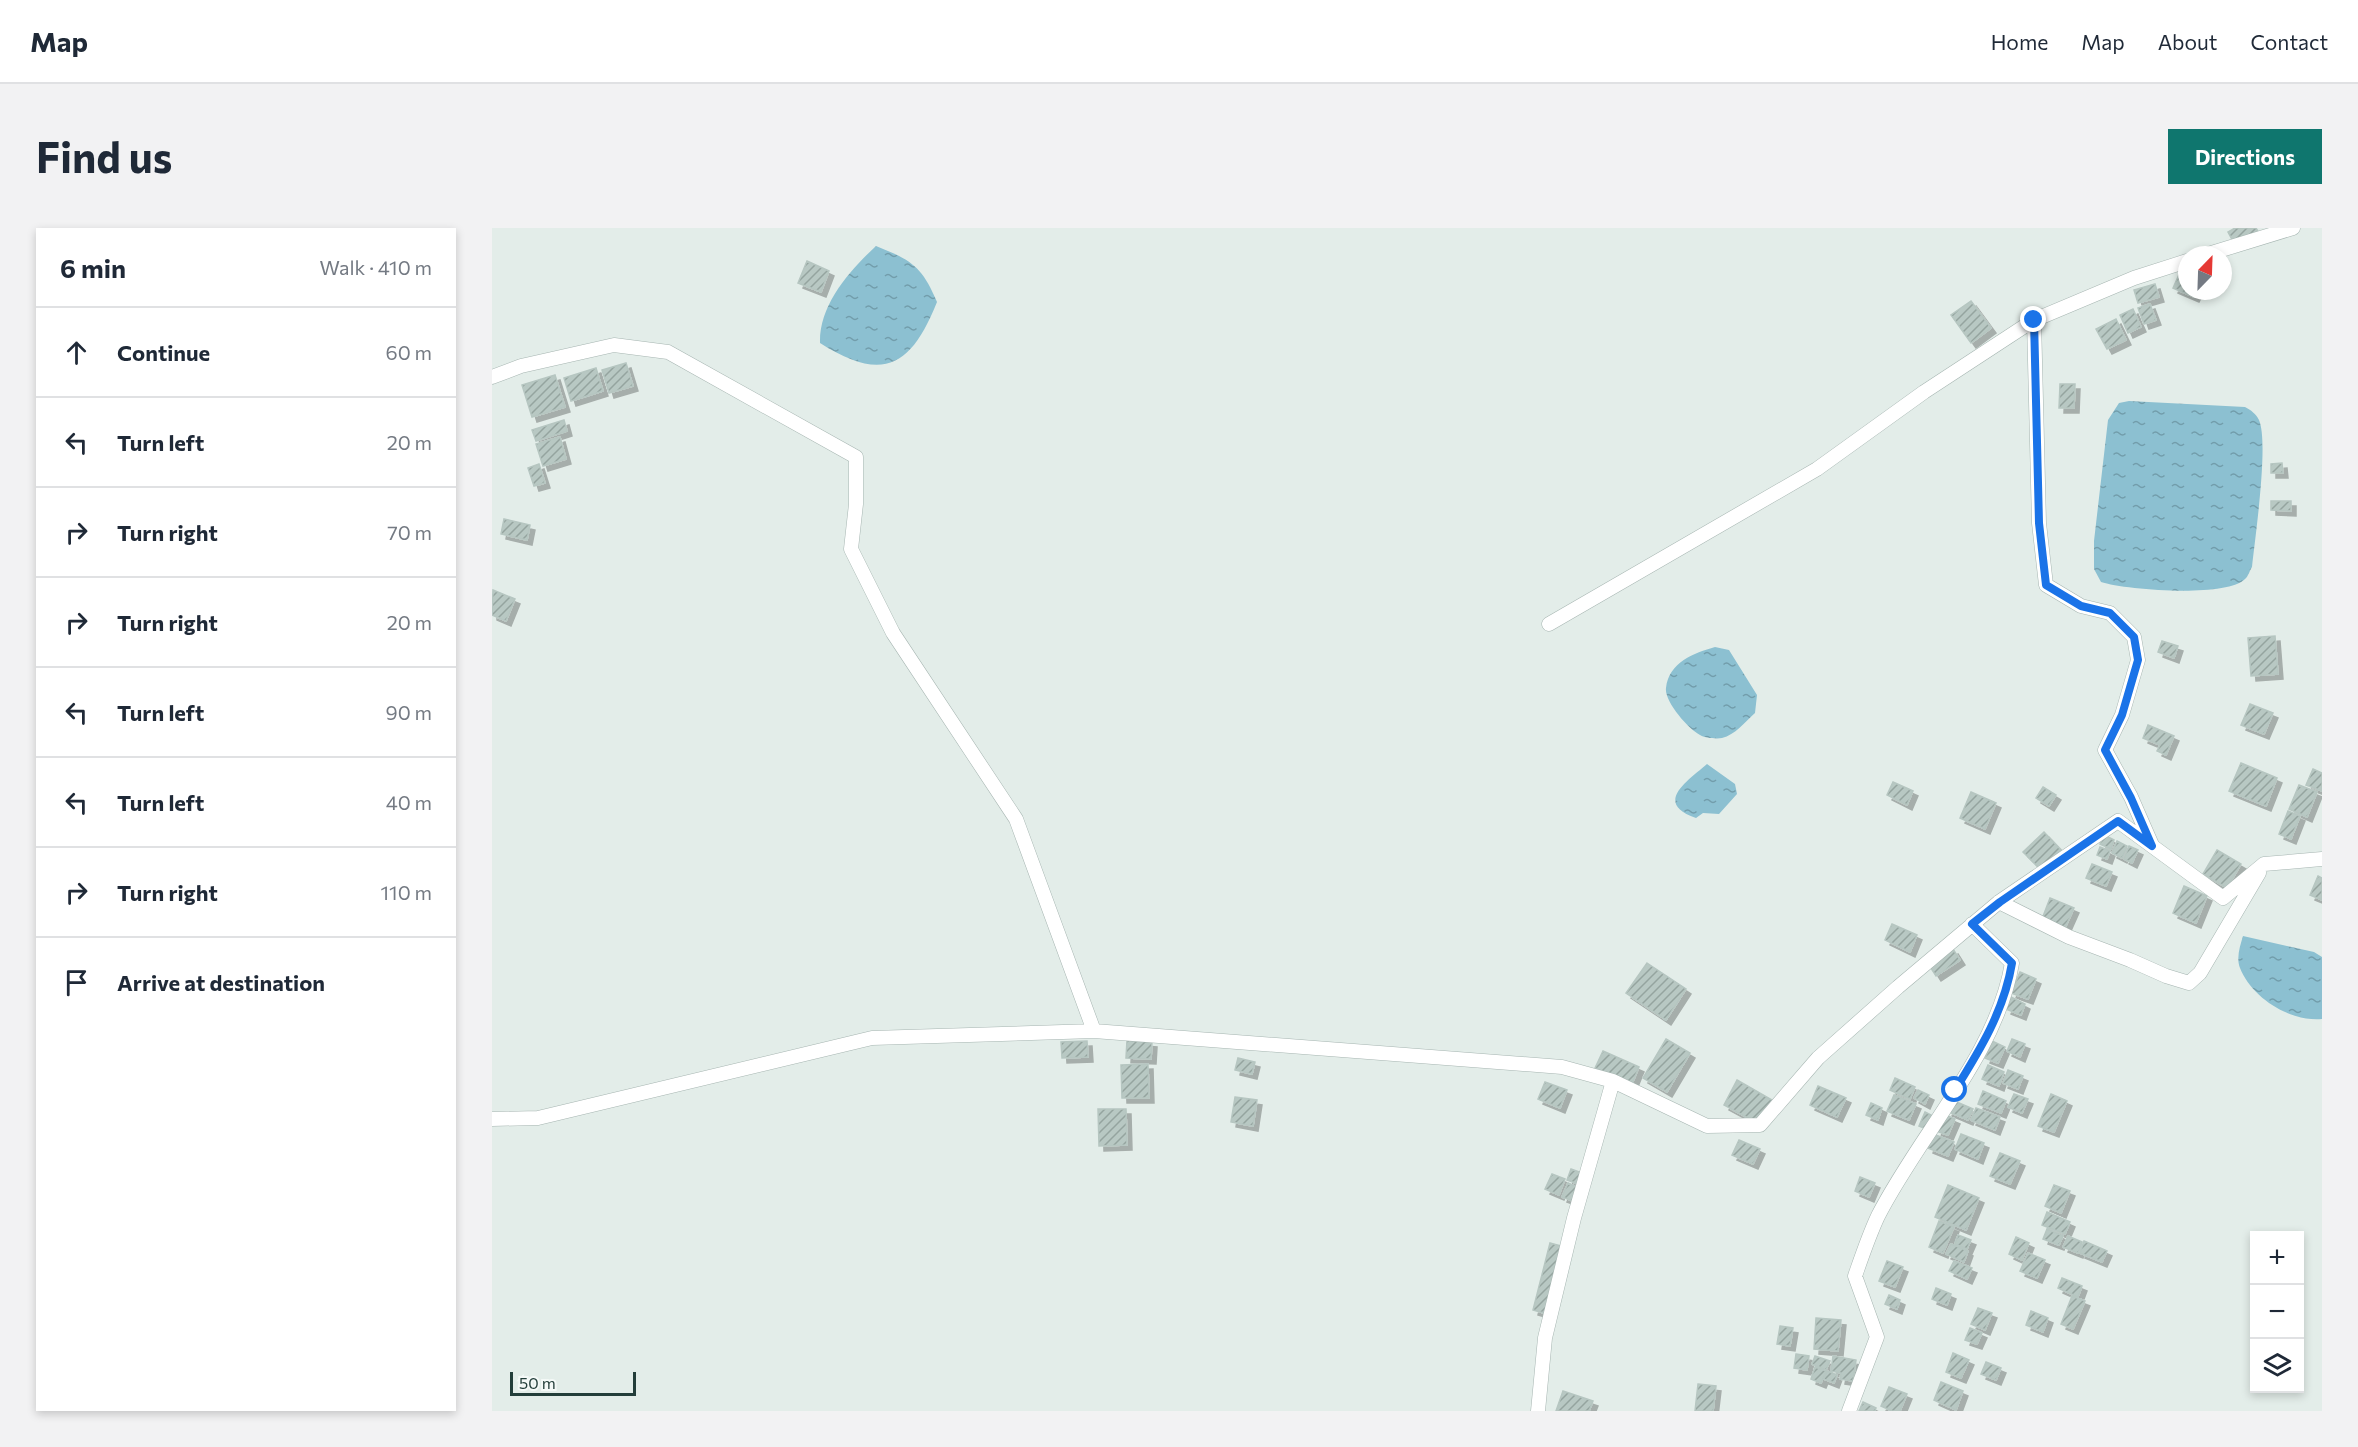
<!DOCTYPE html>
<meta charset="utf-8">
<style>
body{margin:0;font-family:Commissioner,sans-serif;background:#f2f2f3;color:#1f2937}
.controls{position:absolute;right:18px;bottom:18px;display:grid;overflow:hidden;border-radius:0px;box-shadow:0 3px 9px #0003}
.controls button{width:54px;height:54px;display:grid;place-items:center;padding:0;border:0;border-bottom:2px solid #e0e1e3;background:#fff;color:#1f2937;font:30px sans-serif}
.compass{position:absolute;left:1686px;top:18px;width:54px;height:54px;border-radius:50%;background:#fff;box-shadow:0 3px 9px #0003;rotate:23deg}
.scale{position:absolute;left:18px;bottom:15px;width:126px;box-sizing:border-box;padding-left:6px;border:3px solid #233e3a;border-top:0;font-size:16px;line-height:21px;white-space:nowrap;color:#233e3a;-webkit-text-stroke:4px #f4f9f7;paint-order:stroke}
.stop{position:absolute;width:18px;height:18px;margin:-14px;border:4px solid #1a73e8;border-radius:50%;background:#fff}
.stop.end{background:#1a73e8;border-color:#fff;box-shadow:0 2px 6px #0008}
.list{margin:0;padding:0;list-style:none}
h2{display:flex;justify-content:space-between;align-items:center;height:78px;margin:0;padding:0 24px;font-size:26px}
h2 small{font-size:20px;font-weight:400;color:#747a83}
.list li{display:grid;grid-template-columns:39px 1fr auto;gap:18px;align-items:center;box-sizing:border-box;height:90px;padding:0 24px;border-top:2px solid #e0e1e3}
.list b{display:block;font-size:22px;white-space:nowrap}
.list em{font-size:20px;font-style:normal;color:#747a83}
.icon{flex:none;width:33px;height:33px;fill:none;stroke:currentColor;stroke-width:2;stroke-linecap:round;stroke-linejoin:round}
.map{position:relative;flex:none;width:1830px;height:1183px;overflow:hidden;border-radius:0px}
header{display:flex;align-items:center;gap:36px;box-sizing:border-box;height:84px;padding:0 30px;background:#fff;border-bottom:2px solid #e0e1e3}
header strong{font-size:28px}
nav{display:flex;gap:33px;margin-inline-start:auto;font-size:21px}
.intro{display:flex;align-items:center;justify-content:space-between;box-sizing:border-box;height:144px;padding:0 36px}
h1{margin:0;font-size:42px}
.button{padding:15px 27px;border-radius:0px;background:#0f766e;color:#fff;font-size:21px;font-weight:700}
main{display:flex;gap:36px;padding:0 36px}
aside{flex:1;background:#fff;border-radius:0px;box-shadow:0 3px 9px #0003}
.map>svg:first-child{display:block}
</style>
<header>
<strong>Map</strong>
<nav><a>Home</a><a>Map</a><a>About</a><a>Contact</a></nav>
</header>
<div class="intro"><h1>Find us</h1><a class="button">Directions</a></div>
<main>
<aside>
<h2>6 min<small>Walk · 410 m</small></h2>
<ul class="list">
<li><svg class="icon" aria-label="ahead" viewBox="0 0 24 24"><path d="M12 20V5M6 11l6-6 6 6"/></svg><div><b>Continue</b></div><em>60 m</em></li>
<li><svg class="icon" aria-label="left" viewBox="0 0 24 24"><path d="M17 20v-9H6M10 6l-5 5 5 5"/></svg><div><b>Turn left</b></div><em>20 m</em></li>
<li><svg class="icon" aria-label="right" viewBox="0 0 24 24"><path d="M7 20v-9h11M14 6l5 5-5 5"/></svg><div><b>Turn right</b></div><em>70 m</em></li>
<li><svg class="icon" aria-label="right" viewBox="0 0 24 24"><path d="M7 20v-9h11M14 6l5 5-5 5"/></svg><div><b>Turn right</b></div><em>20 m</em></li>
<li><svg class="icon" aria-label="left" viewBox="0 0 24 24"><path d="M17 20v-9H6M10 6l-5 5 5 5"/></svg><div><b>Turn left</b></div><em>90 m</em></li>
<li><svg class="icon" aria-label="left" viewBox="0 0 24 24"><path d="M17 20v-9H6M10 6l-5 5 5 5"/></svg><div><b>Turn left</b></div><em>40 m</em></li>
<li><svg class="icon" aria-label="right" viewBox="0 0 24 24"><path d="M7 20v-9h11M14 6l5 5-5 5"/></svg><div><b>Turn right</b></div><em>110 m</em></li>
<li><svg class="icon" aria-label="arrive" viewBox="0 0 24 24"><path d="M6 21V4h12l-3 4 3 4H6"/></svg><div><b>Arrive at destination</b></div></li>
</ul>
</aside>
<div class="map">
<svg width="1830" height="1183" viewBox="0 0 1830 1183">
<defs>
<pattern id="water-ripples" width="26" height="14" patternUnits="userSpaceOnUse" patternTransform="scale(1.5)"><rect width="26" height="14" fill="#8cc0d1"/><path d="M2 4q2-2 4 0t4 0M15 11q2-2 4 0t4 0" fill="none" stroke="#729dab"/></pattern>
<pattern id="building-hatch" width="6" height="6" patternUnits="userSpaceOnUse" patternTransform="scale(1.5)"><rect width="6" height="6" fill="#b8c8c3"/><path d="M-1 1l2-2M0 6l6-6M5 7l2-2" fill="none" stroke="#95a49f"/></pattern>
<filter id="shadow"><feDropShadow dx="5" dy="5" stdDeviation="0" flood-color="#0004"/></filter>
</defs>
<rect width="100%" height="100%" fill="#e3ede9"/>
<!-- water -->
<path fill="url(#water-ripples)" d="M384,18c35,14 46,20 61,56 -26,65 -54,81 -117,41 -1,-38 29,-72 56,-97z
M1637,173l116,6c6,3 11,7 14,13 10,23 -4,118 -7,147 -2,3 -4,10 -7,12 -18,19 -120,11 -144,3l-7,-13v-28l14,-121 11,-17z
M1223,419l14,3 28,45 -2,18c-10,9 -20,22 -33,25 -5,1 -18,0 -22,-3 -12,-6 -36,-34 -34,-47 3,-26 28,-35 49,-41z
M1215,536l28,20 2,10 -18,20 -16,-1 -7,5c-44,-15 -7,-38 11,-54z
M1751,708l71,16 8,5v62c-32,3 -70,-21 -82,-51 -4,-10 0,-22 3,-32z"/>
<!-- building -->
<path fill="url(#building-hatch)" stroke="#b6c6c1" stroke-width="1.5" filter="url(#shadow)" d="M1743,0h21l3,5 -24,12 -7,-13z
M315,33l22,10 -8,21 -23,-9z
M1689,42l6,2v19h10l-3,6 -21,-9z
M1663,56l4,13 -21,6 -4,-13z
M1479,73l20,27 -20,15 -20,-28z
M1658,76l6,16 -12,4 -6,-16z
M1641,81l8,18 -13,6 -8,-18z
M1624,91l10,21 -19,9 -11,-20z
M134,135l7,23 -24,7 -7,-23z
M104,140l7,23 -32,10 -7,-23z
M63,147l10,32 -33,10 -10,-32z
M1568,156h15l-1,24h-15z
M72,192l3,11 -31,10 -4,-11z
M68,209l6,22 -23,7 -7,-22z
M1790,235l1,10h-12v-9z
M47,236l6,19 -11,3 -6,-18z
M1779,273h20v10l-20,-1z
M12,291l26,6 -3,15 -26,-6z
M1,362l22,9 -9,22 -14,-6z
M1783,408l3,38 -27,2 -3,-38z
M1670,413l16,5 -4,12 -16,-6z
M1758,476l23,9 -9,21 -23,-9z
M1656,497l26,11 -8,19 -9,-4 3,-6 -17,-7z
M1749,535l36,15 -11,28 -37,-15z
M1821,541l9,4v18l-16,-6z
M1401,554l20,9 -6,14 -20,-10z
M1807,557l18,7 -10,25 -18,-8z
M1551,559l13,8 -7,11 -13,-8z
M1479,564l25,11 -11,26 -25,-11z
M1796,583l12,5 -9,23 -12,-5z
M1552,604l17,18 -20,20 -18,-18z
M1612,607l10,5 -3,9 -11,-5z
M1625,613l10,5 -5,12 -10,-5z
M1637,618l9,4 -6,13 -8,-4z
M1608,619l10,4 -3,8 -10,-4z
M1725,622l24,14 -14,24 -24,-14z
M1600,636l20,8 -6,14 -20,-8z
M1826,648l4,2v22l-12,-5z
M1692,658l23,10 -11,27 -23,-10z
M1558,670l24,10 -9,20 -23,-9z
M1400,696l25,11 -7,17 -25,-12z
M1461,721l7,11 -24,16 -7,-11z
M1155,735l39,26 -20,31 -40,-27z
M1528,744l16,7 -8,20 -17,-6z
M1519,769l14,7 -4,11 -15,-6z
M1174,811l24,14 -23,39 -24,-14z
M1520,811l13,5 -5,13 -13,-6z
M635,812l25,2 -1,17 -25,-1z
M595,813l1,16 -26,1 -1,-16z
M1500,813l13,6 -7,16 -13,-5z
M1111,823l36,16 -7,17 -37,-16z
M746,830l17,4 -3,12 -17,-4z
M656,836l1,34h-27l-1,-33z
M1496,837l16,7 -5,14 -17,-7z
M1516,842l15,6 -5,13 -15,-6z
M1403,850l20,9 -5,12 -20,-9z
M1245,852l35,20 -13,24 -35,-19z
M1053,854l22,8 -7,18 -22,-9z
M1326,858l28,12 -9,19 -27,-12z
M1426,862l11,5 -4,9 -11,-6z
M1491,863l23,10 -5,12 -23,-9z
M1522,866l14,5 -6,14 -14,-6z
M1559,866l16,7 -13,31 -16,-6z
M1402,867l22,9 -7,16 -22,-9z
M743,869l22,3 -4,26 -22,-4z
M1460,872l21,9 -5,11 -21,-9z
M1379,875l11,5 -4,12 -12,-5z
M1484,880l24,9 -5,13 -24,-10z
M606,881h28l1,36 -28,1z
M1433,884l10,5 -6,13 -10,-4z
M1451,886l12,5 -7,16 -12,-4z
M1441,906l21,8 -6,14 -20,-8z
M1469,906l23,9 -6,16 -23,-10z
M1247,912l21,9 -7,15 -21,-9z
M1508,925l20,8 -10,23 -20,-8z
M1079,941l11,4 -4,11 -11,-4z
M1060,946l13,5 -6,16 -14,-6z
M1368,949l15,6 -6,14 -14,-6z
M1076,955l11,5 -6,13 -11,-4z
M1456,957l31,13 -13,32 -31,-13z
M1562,957l16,6 -9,22 -16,-7z
M1555,984l23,10 -5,12 -23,-9z
M1447,993l15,6 -11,26 -14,-6z
M1555,1001l16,7 -4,9 -16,-6z
M1466,1007l13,5 -4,9 -12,-5z
M1576,1008l14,6 -4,11 -15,-6z
M1524,1009l13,6 -7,17 -13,-6z
M1592,1013l23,10 -5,11 -22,-9z
M1058,1015l15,4 -18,67 -14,-4z
M1459,1016l17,7 -4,11 -18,-8z
M1536,1025l17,7 -8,18 -17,-7z
M1395,1033l16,6 -8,20 -16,-6z
M1462,1033l18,7 -5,11 -18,-8z
M1570,1050l20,8 -4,11 -20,-9z
M1444,1060l15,6 -4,11 -15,-6z
M1397,1067l11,5 -3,9 -12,-5z
M1580,1068l13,5 -12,28 -12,-5z
M1486,1080l14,5 -7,17 -14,-6z
M1539,1083l17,7 -5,14 -17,-7z
M1324,1090l25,2 -3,31 -24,-2z
M1288,1098l13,2 -3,18 -13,-2z
M1478,1100l12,5 -5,11 -12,-4z
M1461,1125l16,7 -8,18 -15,-6z
M1304,1126l13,2 -2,14 -13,-2z
M1323,1128l15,5 -4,9 -14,-6z
M1341,1128l23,4 -3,21 -13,-2 1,-6 -10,-2z
M1494,1134l15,6 -5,12 -15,-6z
M1323,1139l11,4 -5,12 -10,-4z
M1335,1143l10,4 -3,8 -10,-4z
M1449,1154l22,9 -7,19 -22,-10z
M1206,1156l18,2 -3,25h-18z
M1397,1159l18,7 -7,17h-8l-11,-5z
M1071,1163l30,10 -4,10h-33z
M1371,1174l13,6 -1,3h-16z"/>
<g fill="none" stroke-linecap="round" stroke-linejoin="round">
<!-- minor casing -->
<g stroke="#a6b5b1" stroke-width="15">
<path id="minor" d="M1713,27l88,-27
M1542,92l5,203 7,62 35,21 29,7 24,24 4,23 -16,55 -17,35 26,47 21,48
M0,149l29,-11 93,-21 54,7 188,105v47l-5,45 42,84 123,186 78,212
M1057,396l268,-155 107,-77 110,-72 100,-42 53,-17
M1507,674l70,35 61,23 36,16 23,7 11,-10 59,-100
M0,891l46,-1 334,-80 222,-7 468,36 51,14 94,45 53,-1 58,-67 80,-71 101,-85 119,-81 105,77 41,-34 58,-5
M1046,1183l7,-73 29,-120 39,-137
M1357,1183l28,-74 -22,-61c7,-20 14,-41 23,-60 41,-81 119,-162 134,-253l-40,-39"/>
</g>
<!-- minor -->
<use href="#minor" stroke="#fff" stroke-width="14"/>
</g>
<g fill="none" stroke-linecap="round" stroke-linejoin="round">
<!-- route -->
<path stroke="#1a73e8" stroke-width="8" d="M1463,862c25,-40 49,-79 57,-127l-40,-39 28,-22 118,-81 34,25 -21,-48 -26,-48 17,-35 16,-55 -4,-23 -24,-24 -29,-7 -35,-21 -7,-62 -5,-203"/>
</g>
</svg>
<div class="controls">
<button>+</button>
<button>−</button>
<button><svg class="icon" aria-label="layers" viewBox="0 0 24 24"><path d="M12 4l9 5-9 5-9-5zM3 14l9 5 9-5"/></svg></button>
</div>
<svg class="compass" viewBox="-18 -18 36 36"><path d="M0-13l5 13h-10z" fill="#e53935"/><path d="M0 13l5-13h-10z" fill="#747a83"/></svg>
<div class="scale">50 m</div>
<div class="stop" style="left:1463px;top:862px"></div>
<div class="stop end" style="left:1542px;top:92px"></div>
</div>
</main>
